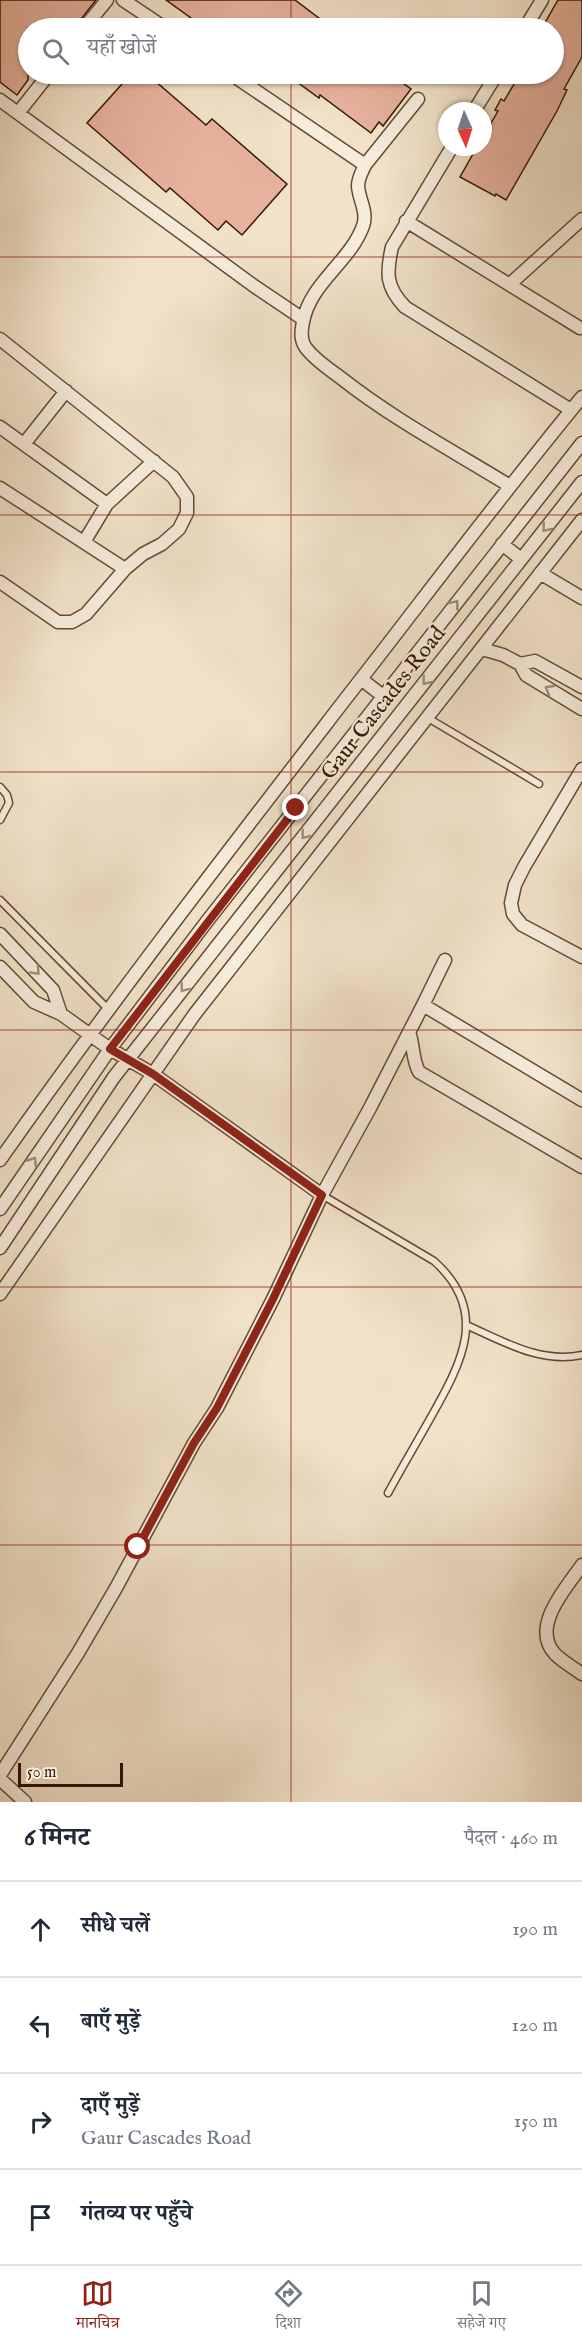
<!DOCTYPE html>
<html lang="hi">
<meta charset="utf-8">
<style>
body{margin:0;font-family:"IM FELL English","Noto Serif Devanagari",serif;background:#f6f6f7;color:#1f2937}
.compass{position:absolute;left:438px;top:102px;width:54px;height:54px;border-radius:50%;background:#fff;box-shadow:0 2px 4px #0004;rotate:177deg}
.scale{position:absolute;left:18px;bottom:15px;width:105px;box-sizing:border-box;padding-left:6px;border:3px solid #351903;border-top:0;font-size:16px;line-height:21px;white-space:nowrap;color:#351903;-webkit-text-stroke:4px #f6ecdc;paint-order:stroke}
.stop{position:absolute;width:18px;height:18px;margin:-14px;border:4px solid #8f2418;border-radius:50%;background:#fff}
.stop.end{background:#8f2418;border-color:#fff;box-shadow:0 2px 6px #0008}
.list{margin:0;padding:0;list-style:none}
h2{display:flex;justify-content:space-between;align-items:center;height:78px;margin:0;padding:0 24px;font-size:26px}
h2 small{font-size:20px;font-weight:400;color:#747a83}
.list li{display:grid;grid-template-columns:39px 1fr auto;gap:18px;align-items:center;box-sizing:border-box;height:96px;padding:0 24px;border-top:2px solid #e0e1e3}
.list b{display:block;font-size:22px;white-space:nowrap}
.list p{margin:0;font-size:20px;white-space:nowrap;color:#747a83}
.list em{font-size:20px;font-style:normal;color:#747a83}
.icon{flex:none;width:33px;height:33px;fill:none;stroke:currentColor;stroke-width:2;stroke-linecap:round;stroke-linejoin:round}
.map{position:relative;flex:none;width:582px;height:1802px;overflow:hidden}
.search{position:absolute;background:#fff;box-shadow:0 2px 4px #0004;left:18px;right:18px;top:18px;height:66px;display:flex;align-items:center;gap:15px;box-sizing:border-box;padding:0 21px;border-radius:33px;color:#747a83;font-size:22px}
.sheet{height:462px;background:#fff}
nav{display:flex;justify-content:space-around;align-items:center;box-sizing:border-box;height:84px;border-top:2px solid #e0e1e3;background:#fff;font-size:16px;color:#747a83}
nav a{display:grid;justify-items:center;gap:3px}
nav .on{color:#8f2418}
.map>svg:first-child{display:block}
</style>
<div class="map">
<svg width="582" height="1802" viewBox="0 0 582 1802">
<rect width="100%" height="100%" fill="#f1e2c9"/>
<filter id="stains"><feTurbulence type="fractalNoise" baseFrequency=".00333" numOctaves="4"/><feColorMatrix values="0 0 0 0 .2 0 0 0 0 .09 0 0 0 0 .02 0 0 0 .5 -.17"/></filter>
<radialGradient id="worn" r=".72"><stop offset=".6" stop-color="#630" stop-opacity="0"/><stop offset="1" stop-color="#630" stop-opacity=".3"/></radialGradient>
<!-- building -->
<path fill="#e7b29e" stroke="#351903" stroke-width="1.5" d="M0,0h96l-18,23 -2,5h-48v52l-11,15 -17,-13z
M166,0h129l25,19 -7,9h-108z
M558,0h24v57l-18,32 3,1 -10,21 -51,89 -10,-6 -1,2 -35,-19 17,-30h6v-10l15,-26 -3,-1 6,-11 3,2 16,-27h34v-46h-12z
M131,74h16l59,51 6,-6 75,65 -45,51 -16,-14 -8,9 -48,-42 -4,4 -79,-69z
M286,74h104l21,15 -28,37 -4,-4 -8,11 -51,-38 -1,3z"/>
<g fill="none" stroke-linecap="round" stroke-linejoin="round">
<!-- service casing -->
<g stroke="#644b34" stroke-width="9">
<path id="service" d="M428,718l111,66
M0,787l7,8 2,8 -9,17
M0,900l108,109
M322,1195l112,66c56,50 28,101 -3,156 -14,25 -29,50 -43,76
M466,1325c37,16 74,39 116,30"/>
</g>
<!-- minor casing -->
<g stroke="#644b34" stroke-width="15">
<path id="minor" d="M123,0l42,28
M84,28l23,-28
M525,28l17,-28
M231,74l134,91
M418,99l-53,66c-3,7 -7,13 -7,21 1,14 10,26 5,40 -13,36 -53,57 -60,96 -2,9 -3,18 3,26 9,12 23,21 35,30 52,41 112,73 169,108
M0,100l254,186 49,33
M474,111l23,-37
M18,113l31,-39
M452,147l-60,100c-6,27 -6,40 13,60l166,103
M406,221l174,107
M510,284l72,-65
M0,339l173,138 14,20v16l-8,16 -17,15 -19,10 -18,15 -39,45 -14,8h-14l-58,-40
M0,427l107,77 -23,38
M24,444l42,-53
M0,488l125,81
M107,504l47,-43
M502,544l19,15
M540,573l42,25
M482,649l21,6 17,9 6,11 56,34
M520,664l15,-3 47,26
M361,679l22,17
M582,769l-58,98 -9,18 -4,18 2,11 9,11 60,32
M0,934l53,56 8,24
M0,967l34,35 27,12 49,35 43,25 169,121
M423,1005l22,-45
M409,1032c5,14 3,27 10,40l163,95
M0,1160c111,-158 229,-310 347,-463 78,-100 154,-202 235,-300
M0,1209l110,-160 98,-129 374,-477
M0,1248l114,-171 468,-595
M0,1294l194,-279 388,-495
M582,1565c-16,23 -52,62 -27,89 8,8 19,14 27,20
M0,1775l78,-122 38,-65 78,-145 23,-35 56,-109 49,-104 48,-87 53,-103 159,95
M0,1779l25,23"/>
</g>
<!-- service -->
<use href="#service" stroke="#f6ecdc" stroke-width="6"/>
<!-- minor -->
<use href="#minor" stroke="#f6ecdc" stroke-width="12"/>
</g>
<!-- one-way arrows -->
<defs><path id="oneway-chevron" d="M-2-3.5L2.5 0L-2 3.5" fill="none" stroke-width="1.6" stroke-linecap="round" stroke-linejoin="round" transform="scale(1.5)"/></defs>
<g stroke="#9f8d7a">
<use href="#oneway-chevron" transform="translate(546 528) rotate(128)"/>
<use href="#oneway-chevron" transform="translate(455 604) rotate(-52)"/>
<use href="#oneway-chevron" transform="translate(426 681) rotate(128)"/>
<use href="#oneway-chevron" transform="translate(549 689) rotate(-149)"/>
<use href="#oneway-chevron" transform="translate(305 835) rotate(128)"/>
<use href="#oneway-chevron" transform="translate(36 971) rotate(47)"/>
<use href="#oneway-chevron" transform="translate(184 988) rotate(128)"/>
<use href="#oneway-chevron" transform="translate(33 1161) rotate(-56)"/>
</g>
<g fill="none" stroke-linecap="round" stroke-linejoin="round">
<!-- route -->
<path stroke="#8f2418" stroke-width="8" d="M138,1547l56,-104 23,-35 56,-109 49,-104 -169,-121 -43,-25 186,-241"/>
</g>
<!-- grid -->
<path fill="none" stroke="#8f2418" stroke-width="1.5" stroke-opacity="0.55" d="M291,0v28M291,74v1728M0,257h582M0,515h582M0,772h582M0,1030h582M0,1287h582M0,1545h582"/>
<g text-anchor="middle" stroke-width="4.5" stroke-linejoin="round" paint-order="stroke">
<!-- street labels -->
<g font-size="22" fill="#351903" stroke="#f6ecdc">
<text transform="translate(382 702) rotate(-52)" y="8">Gaur Cascades Road</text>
</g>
</g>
<rect width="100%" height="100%" filter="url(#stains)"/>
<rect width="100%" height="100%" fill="url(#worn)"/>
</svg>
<svg class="compass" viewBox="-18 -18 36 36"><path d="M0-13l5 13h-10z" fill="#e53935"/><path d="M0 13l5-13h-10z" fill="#747a83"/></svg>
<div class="scale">50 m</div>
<div class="stop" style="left:138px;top:1547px"></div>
<div class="stop end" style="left:296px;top:808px"></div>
<div class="search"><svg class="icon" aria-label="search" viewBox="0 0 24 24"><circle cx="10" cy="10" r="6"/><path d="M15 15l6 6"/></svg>यहाँ खोजें</div>
</div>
<section class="sheet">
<h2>6 मिनट<small>पैदल · 460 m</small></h2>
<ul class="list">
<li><svg class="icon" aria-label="ahead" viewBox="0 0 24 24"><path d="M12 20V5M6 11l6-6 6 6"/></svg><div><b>सीधे चलें</b></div><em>190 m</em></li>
<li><svg class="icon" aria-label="left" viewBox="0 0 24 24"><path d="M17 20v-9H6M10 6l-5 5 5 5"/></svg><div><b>बाएँ मुड़ें</b></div><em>120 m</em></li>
<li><svg class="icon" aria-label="right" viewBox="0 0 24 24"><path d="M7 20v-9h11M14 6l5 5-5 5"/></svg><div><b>दाएँ मुड़ें</b><p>Gaur Cascades Road</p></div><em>150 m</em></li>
<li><svg class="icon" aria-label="arrive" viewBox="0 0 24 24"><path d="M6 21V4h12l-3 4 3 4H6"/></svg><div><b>गंतव्य पर पहुँचे</b></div></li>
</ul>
</section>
<nav>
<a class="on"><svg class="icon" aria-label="map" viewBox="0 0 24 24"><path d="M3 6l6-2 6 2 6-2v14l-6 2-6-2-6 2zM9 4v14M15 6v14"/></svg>मानचित्र</a>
<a><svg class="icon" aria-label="directions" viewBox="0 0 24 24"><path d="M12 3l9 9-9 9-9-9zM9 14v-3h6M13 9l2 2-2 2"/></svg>दिशा</a>
<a><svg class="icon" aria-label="saved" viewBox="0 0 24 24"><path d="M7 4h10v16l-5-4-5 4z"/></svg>सहेजे गए</a>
</nav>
